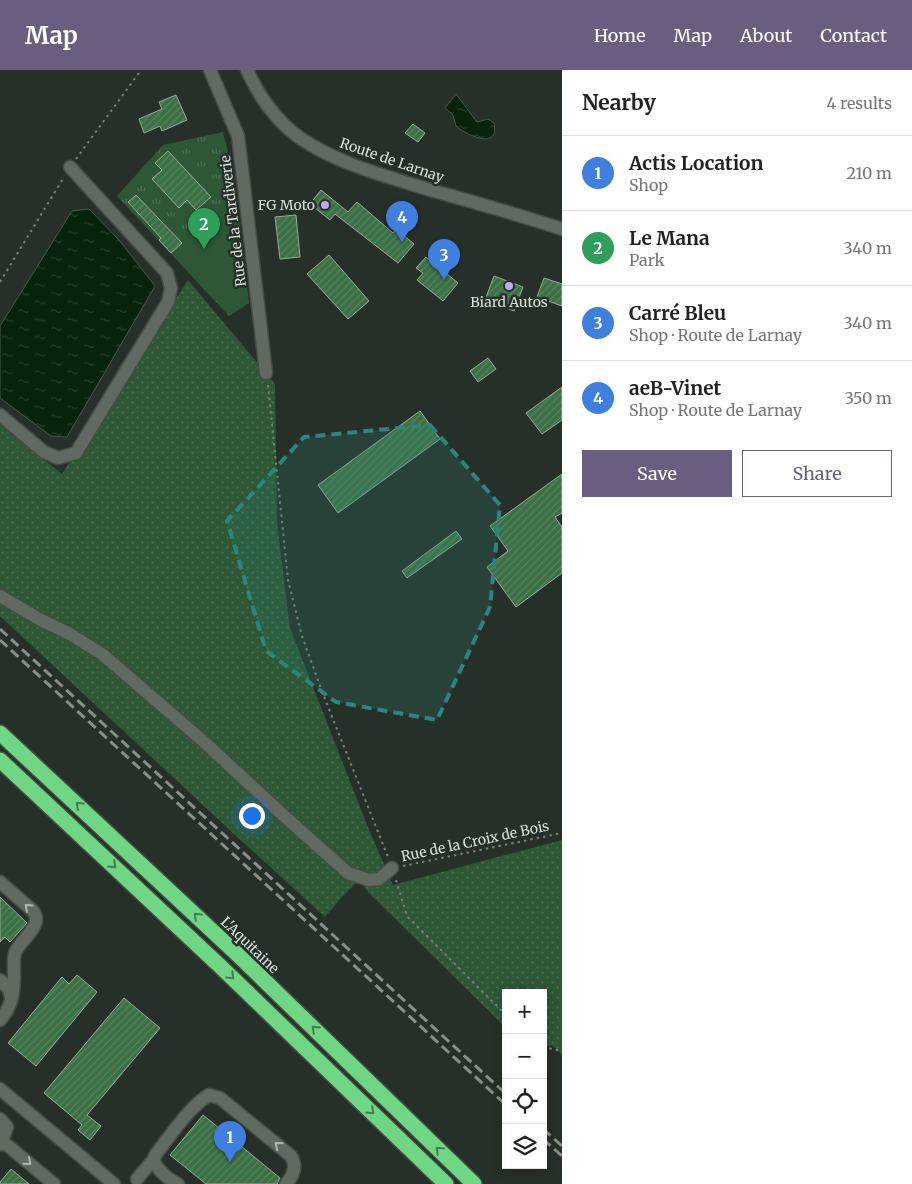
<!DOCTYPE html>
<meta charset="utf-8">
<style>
body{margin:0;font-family:Merriweather,serif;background:#f6f6f6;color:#222}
.controls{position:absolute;right:15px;bottom:15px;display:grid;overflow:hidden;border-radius:0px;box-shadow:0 2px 12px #0003}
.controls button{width:45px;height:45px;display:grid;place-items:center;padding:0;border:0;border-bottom:1px solid #e0e0e0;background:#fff;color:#222;font:25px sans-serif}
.you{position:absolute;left:251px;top:745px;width:18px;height:18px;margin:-12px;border:4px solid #fff;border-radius:50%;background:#1a73e8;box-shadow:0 0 0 8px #1a73e833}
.badge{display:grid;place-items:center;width:32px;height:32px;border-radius:50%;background:#695e80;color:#fff;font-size:16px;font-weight:700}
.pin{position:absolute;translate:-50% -41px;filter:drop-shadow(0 1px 2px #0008)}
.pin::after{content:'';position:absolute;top:26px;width:18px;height:15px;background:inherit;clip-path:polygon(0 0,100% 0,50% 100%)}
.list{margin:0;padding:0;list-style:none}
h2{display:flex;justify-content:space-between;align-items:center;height:65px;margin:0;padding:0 20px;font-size:21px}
h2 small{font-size:16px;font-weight:400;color:#767676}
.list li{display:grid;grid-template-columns:32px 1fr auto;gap:15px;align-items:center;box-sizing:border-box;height:75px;padding:0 20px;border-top:1px solid #e0e0e0}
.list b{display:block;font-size:19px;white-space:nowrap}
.list p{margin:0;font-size:16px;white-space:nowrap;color:#767676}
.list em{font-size:16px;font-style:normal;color:#767676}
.actions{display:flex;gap:10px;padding:15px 20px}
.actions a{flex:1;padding:11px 0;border:1px solid #695e80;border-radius:0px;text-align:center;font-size:18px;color:#695e80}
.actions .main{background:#695e80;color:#fff}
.icon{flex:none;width:28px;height:28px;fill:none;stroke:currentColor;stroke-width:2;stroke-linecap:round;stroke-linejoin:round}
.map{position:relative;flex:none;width:562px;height:1114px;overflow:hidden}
header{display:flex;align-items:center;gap:30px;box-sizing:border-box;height:70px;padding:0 25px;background:#695e80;color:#fff}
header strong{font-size:24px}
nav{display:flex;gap:28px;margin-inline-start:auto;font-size:18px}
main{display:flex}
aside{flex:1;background:#fff}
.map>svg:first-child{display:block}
</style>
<header>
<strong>Map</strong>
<nav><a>Home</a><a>Map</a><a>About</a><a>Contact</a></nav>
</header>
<main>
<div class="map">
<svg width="562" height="1114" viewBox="0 0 562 1114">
<defs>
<pattern id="grass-dots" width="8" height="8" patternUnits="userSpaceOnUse" patternTransform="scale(1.25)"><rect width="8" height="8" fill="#2d5735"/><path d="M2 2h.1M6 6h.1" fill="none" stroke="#4b6f52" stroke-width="1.8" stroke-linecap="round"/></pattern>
<pattern id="park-tufts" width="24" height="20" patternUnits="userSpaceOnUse" patternTransform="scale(1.25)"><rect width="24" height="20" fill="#2d5735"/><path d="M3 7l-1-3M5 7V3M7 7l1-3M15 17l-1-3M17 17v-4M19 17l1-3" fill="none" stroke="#4b6f52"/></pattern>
<pattern id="water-ripples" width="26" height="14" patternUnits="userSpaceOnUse" patternTransform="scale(1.25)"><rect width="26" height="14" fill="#06230d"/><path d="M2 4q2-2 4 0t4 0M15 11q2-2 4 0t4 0" fill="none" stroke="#2a4230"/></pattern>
<pattern id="building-hatch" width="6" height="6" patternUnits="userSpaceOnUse" patternTransform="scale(1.25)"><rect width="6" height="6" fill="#3b7045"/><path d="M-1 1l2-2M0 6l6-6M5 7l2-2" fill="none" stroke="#57845f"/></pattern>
</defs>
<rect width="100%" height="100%" fill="#273028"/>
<!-- grass -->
<path fill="url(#grass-dots)" d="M188,210l87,104 2,139 13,105 77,197 26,60 169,-45v214l-9,-8h-10v-53h-37v35l-137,-135 -10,-13 -17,17 -17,20 -91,-83 -234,-218v-191l62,49z"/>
<!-- park -->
<path fill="url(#park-tufts)" d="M223,62l12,48 14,123 -20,13 -112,-120 46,-51z"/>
<!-- pitch -->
<path fill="#2d5735" d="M235,134l13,98 -19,13 -55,-62 5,-5z"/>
<!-- water -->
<path fill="url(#water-ripples)" stroke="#465b4a" d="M456,24l21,28 11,-3 6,4c6,28 -28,12 -38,3l-3,-11 -8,-7z
M89,139l30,31 36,46 -88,151 -16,-1 -51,-38v-72l72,-115z"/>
<!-- building -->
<path fill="url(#building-hatch)" stroke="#9ea99f" d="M176,25l11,25 -25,11 -2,-5 -16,7 -5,-14 23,-10 -3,-7z
M413,54l12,9 -7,9 -13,-9z
M168,81l43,46 -15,13 -9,-10 -8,8 -27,-29 10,-9 -7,-7z
M321,120l27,22 9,-10 36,31 3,-4 18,15 -16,19 -63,-49 -5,6 -20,-16z
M136,125l46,48 -11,10 -12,-13 2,-2 -33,-36z
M296,145l4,42 -20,2 -5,-42z
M329,185l40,46 -21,18 -41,-45z
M426,187l32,26 -15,18 -26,-21 6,-7 -7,-5z
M494,206l29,11 -9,24 -29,-11z
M544,208l18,6v22l-25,-9z
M488,288l8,11 -18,13 -8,-11z
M562,317v33l-20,14 -16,-21z
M420,341l20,28 -102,74 -20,-28z
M562,404v39l-7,4 7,10v46l-46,34 -29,-40 21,-16 -18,-25z
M456,461l6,8 -55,39 -5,-7z
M0,827l27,26 -17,19 -5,-5 -5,5z
M77,905l20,17 -61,74 -28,-23 54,-66 7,7z
M124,928l36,30 -73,87 14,11 -11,14 -12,-10 4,-5 -38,-32z
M203,1045l77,63 -3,6h-71l-36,-29z
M11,1099l18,15h-29v-2z"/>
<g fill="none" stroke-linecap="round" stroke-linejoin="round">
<!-- minor casing -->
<g stroke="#454c45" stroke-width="15">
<path id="minor" d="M210,0l28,66 28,237
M247,0c11,25 30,52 53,68 40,27 89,39 134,53 43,12 86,24 128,38
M0,345l44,37 14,6 18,-5 92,-151 3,-14 -4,-15 -97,-106
M0,526l39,23 31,15 32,20 101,87 80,74 65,58 21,7 10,-1 13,-11
M0,812l32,28c14,15 -12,29 -17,43 -2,6 -1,13 -1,20 0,18 -1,32 -14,47
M0,910l9,9 2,9
M0,1019l114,95
M0,1049l7,8 -6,17
M0,1074l7,1 47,39
M137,1109l16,-19
M178,1114c-11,-6 -19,-12 -25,-24l3,-6c15,-19 33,-47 53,-59l11,3 71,58c6,10 3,19 -5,28"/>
</g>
<!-- highway casing -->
<g stroke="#454c45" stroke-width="18">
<path id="highway" d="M0,663l236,220 238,231
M0,690l221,207 225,217"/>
</g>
<!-- path -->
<path stroke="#79817a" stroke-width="2" stroke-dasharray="2.5 4" stroke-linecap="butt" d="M76,89l65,-89
M0,212l64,-105
M268,315l20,195 14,56 21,58 65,163
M403,796l159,-33
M396,810l11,36 99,99
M543,977l19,4"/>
<!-- minor -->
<use href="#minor" stroke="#606a61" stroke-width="12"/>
<!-- highway -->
<use href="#highway" stroke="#6fd684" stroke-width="15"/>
<!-- rail -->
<path stroke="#89908a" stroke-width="3" stroke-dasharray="10 5" stroke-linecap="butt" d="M0,559l506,465
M0,570l506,465
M543,1059l19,17
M543,1069l19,17"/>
</g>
<!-- one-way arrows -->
<defs><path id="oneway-chevron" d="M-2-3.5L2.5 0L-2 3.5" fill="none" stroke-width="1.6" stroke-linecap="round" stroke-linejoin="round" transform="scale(1.25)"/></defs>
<g stroke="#477b51">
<use href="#oneway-chevron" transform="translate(79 735) rotate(-137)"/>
<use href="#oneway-chevron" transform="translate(113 795) rotate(43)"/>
<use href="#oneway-chevron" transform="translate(197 846) rotate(-137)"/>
<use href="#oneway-chevron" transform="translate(231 906) rotate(44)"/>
<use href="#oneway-chevron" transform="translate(315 959) rotate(-136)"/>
<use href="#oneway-chevron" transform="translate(371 1041) rotate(44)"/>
<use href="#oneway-chevron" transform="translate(439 1080) rotate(-136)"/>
</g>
<g stroke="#afb6b0">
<use href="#oneway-chevron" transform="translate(28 837) rotate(-138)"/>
<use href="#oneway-chevron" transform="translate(278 1075) rotate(-141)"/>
<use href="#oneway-chevron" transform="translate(28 1092) rotate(40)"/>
</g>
<!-- marked area -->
<path fill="#2d867e" fill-opacity="0.2" stroke="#2d867e" stroke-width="4" stroke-dasharray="10 6" stroke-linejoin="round" d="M430,355l70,80 -10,102 -53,113 -101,-18 -70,-51 -39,-130 77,-84z"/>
<!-- markers -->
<g fill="#c0a8f3" stroke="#273028" stroke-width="2">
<circle cx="325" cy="135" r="5"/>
<circle cx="509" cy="216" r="5"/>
</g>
<g text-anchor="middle" stroke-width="5" stroke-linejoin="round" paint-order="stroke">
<!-- street labels -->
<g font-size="14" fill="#dadfda" stroke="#273028">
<text transform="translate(392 90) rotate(19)" y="5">Route de Larnay</text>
<text transform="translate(233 151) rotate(-97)" y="5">Rue de la Tardiverie</text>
<text transform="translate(475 771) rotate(-12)" y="5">Rue de la Croix de Bois</text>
<text transform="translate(250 875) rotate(44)" y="5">L'Aquitaine</text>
</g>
<!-- poi labels -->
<g font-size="14" fill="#dadfda" stroke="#273028" text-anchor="end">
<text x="315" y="140">FG Moto</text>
<text x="509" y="237" text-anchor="middle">Biard Autos</text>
</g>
</g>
</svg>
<div class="controls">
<button>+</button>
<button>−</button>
<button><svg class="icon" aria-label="locate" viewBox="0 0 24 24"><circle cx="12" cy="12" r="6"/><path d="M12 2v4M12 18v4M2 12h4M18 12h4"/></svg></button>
<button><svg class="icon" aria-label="layers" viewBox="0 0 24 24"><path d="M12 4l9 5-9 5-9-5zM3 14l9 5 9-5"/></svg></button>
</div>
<div class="you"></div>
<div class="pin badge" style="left:230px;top:1092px;background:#3f7fe0">1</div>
<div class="pin badge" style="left:204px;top:179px;background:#2e9e5b">2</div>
<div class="pin badge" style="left:444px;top:210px;background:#3f7fe0">3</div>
<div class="pin badge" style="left:402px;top:172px;background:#3f7fe0">4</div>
</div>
<aside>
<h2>Nearby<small>4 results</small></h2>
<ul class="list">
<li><span class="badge" style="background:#3f7fe0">1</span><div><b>Actis Location</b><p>Shop</p></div><em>210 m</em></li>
<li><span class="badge" style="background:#2e9e5b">2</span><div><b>Le Mana</b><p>Park</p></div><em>340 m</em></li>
<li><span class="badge" style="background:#3f7fe0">3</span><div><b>Carré Bleu</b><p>Shop · Route de Larnay</p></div><em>340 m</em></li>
<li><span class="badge" style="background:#3f7fe0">4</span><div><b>aeB-Vinet</b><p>Shop · Route de Larnay</p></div><em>350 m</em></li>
</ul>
<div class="actions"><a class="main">Save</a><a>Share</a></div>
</aside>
</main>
